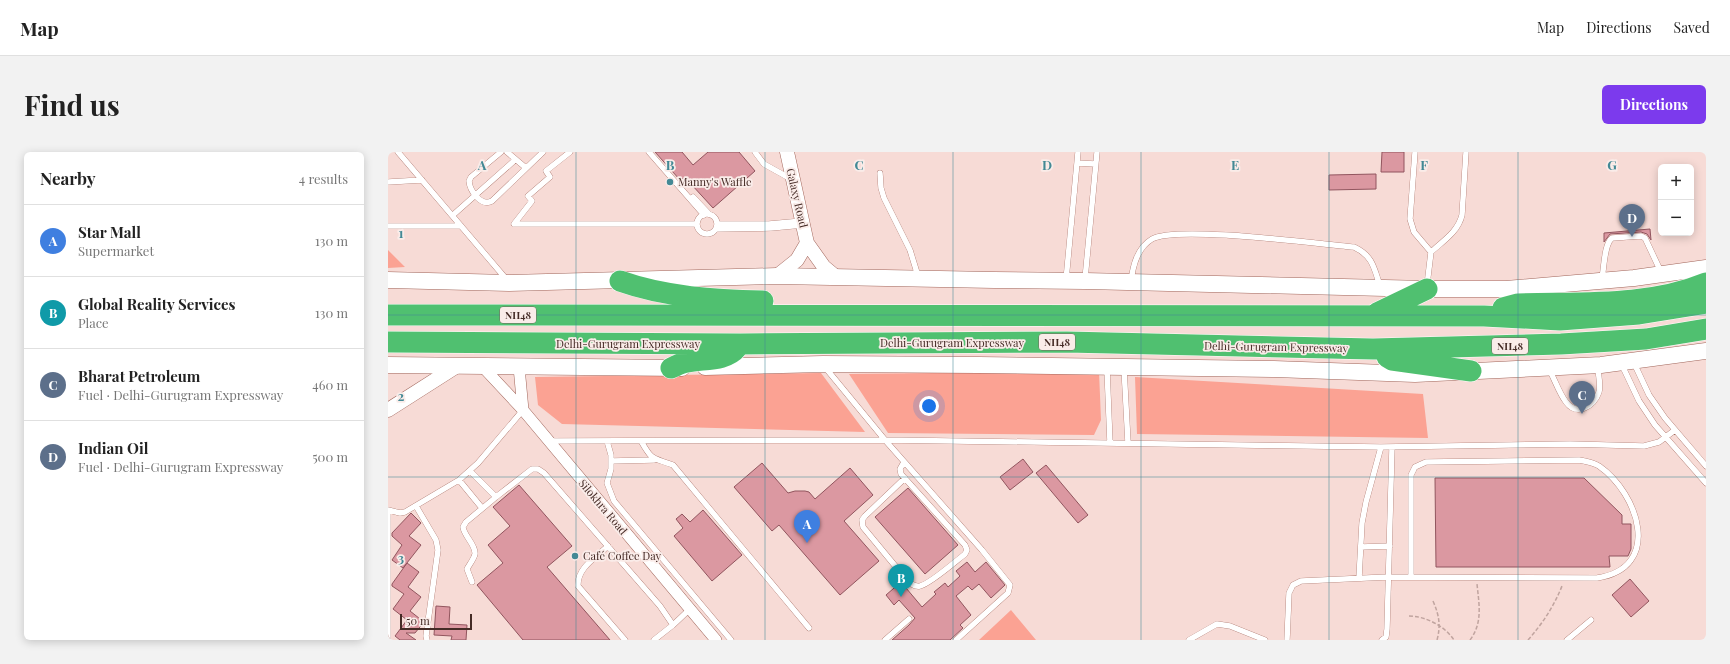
<!DOCTYPE html>
<meta charset="utf-8">
<style>
body{margin:0;font-family:"Playfair Display",serif;background:#f2f2f2;color:#222}
.controls{position:absolute;right:12px;top:12px;display:grid;overflow:hidden;border-radius:6px;box-shadow:0 2px 10px #0003}
.controls button{width:36px;height:36px;display:grid;place-items:center;padding:0;border:0;border-bottom:1px solid #e0e0e0;background:#fff;color:#222;font:20px sans-serif}
.scale{position:absolute;left:12px;bottom:10px;width:72px;box-sizing:border-box;padding-left:4px;border:2px solid #452b26;border-top:0;font-size:11px;line-height:14px;white-space:nowrap;color:#452b26;-webkit-text-stroke:3px #faece9;paint-order:stroke}
.you{position:absolute;left:541px;top:254px;width:14px;height:14px;margin:-10px;border:3px solid #fff;border-radius:50%;background:#1a73e8;box-shadow:0 0 0 6px #1a73e833}
.badge{display:grid;place-items:center;width:26px;height:26px;border-radius:50%;background:#7c3aed;color:#fff;font-size:13px;font-weight:700}
.pin{position:absolute;translate:-50% -33px;filter:drop-shadow(0 1px 2px #0008)}
.pin::after{content:'';position:absolute;top:21px;width:14px;height:12px;background:inherit;clip-path:polygon(0 0,100% 0,50% 100%)}
.list{margin:0;padding:0;list-style:none}
h2{display:flex;justify-content:space-between;align-items:center;height:52px;margin:0;padding:0 16px;font-size:17px}
h2 small{font-size:13px;font-weight:400;color:#767676}
.list li{display:grid;grid-template-columns:26px 1fr auto;gap:12px;align-items:center;box-sizing:border-box;height:72px;padding:0 16px;border-top:1px solid #e0e0e0}
.list b{display:block;font-size:15px;white-space:nowrap}
.list p{margin:0;font-size:13px;white-space:nowrap;color:#767676}
.list em{font-size:13px;font-style:normal;color:#767676}
.map{position:relative;flex:none;width:1318px;height:488px;overflow:hidden;border-radius:6px}
header{display:flex;align-items:center;gap:24px;box-sizing:border-box;height:56px;padding:0 20px;background:#fff;border-bottom:1px solid #e0e0e0}
header strong{font-size:19px}
nav{display:flex;gap:22px;margin-inline-start:auto;font-size:14px}
.intro{display:flex;align-items:center;justify-content:space-between;box-sizing:border-box;height:96px;padding:0 24px}
h1{margin:0;font-size:28px}
.button{padding:10px 18px;border-radius:6px;background:#7c3aed;color:#fff;font-size:14px;font-weight:700}
main{display:flex;gap:24px;padding:0 24px}
aside{flex:1;background:#fff;border-radius:6px;box-shadow:0 2px 10px #0003}
.map>svg:first-child{display:block}
</style>
<header>
<strong>Map</strong>
<nav><a>Map</a><a>Directions</a><a>Saved</a></nav>
</header>
<div class="intro"><h1>Find us</h1><a class="button">Directions</a></div>
<main>
<aside>
<h2>Nearby<small>4 results</small></h2>
<ul class="list">
<li><span class="badge" style="background:#3f7fe0">A</span><div><b>Star Mall</b><p>Supermarket</p></div><em>130 m</em></li>
<li><span class="badge" style="background:#0f9aa8">B</span><div><b>Global Reality Services</b><p>Place</p></div><em>130 m</em></li>
<li><span class="badge" style="background:#5c6f8a">C</span><div><b>Bharat Petroleum</b><p>Fuel · Delhi-Gurugram Expressway</p></div><em>460 m</em></li>
<li><span class="badge" style="background:#5c6f8a">D</span><div><b>Indian Oil</b><p>Fuel · Delhi-Gurugram Expressway</p></div><em>500 m</em></li>
</ul>
</aside>
<div class="map">
<svg width="1318" height="488" viewBox="0 0 1318 488">
<rect width="100%" height="100%" fill="#f7dbd6"/>
<!-- green -->
<path fill="#fba293" d="M0,98l17,17 -17,1z
M711,219l2,49 -7,15 -206,-2 -39,-59z
M433,221l44,59 -303,-8 -24,-19 -3,-28z
M747,225l288,17 5,44 -291,-4z
M623,458l25,30h-57z"/>
<!-- building -->
<path fill="#db98a1" stroke="#91555e" d="M267,0h27l11,13 15,-13h31l16,19 -42,37 -22,-24 -2,2 -7,-8 -2,2z
M994,0h22v20h-23z
M988,22v15l-47,1v-15z
M1262,77l1,11 -4,-6 -6,-2 -31,2 -6,8v-9z
M635,307l10,13 -23,18 -10,-13z
M374,311l26,30 7,-2h10l4,1 6,7 35,-31 23,27 -29,26 35,40 -39,34 -61,-70 -7,6 -38,-44z
M658,313l42,50 -10,8 -42,-50z
M1047,326h149l38,37v9h9v25l-3,7h-19l1,11h-174z
M131,333l53,61 -25,21 63,73h-87l-46,-55 26,-22 -15,-18 22,-19 -17,-19z
M520,336l50,57 -33,29 -50,-57z
M315,358l39,45 -30,26 -38,-45 9,-8 -7,-9 6,-5 8,8z
M23,361l10,10 -12,13 12,9 -18,23 -11,-8 10,-15 -10,-9v-3z
M579,410l8,10 11,-10 19,23 -14,13 -12,-14 -7,6 -4,-4 -12,10 15,19 -11,10 3,3 -13,12h-58l17,-15 6,-7 -16,-18 -5,5 -8,-10 15,-13 21,25 14,-13 -2,-2 11,-9 3,4 12,-11 -4,-5z
M19,411l12,9 -11,15 13,10 -11,14 14,11 -9,11h-9l10,7h-16l-5,-4 12,-16 -14,-11 11,-15 -12,-8v-2z
M1242,427l19,22 -18,16 -19,-22z
M48,454l14,1 -1,17 18,1 -1,15h-15l1,-4 -18,-1z"/>
<g fill="none" stroke-linecap="round" stroke-linejoin="round">
<!-- service casing -->
<g stroke="#a1655a" stroke-width="6">
<path id="service" d="M10,0l109,128
M113,0l-30,25 -2,4c1,10 12,26 23,20l51,-49
M119,0l19,16
M182,0l-24,19 4,6 -22,19 4,5 -18,23h182
M261,0l55,63
M367,0l9,12 27,15
M1027,0l-5,67 4,13 17,20
M689,11l18,1
M492,21l1,15 3,10 26,52 8,26
M0,30l34,-2
M305,45l16,17
M309 72a10 10 0 1 1 20 0a10 10 0 1 1-20 0Z
M65,63l62,-55
M329,72h52l33,-3
M0,74h73
M328,77l55,-1 32,-3
M1214,126c2,-9 2,-34 10,-40l29,-2 4,2 16,34
M697,127l12,-127
M678,128l12,-128
M743,129c2,-15 6,-33 21,-42 24,-14 167,5 202,8 19,9 20,21 26,39
M1039,133l4,-33c12,-11 27,-20 31,-37l4,-63
M1233,211l18,38 16,24 51,58
M1246,211l15,32 16,23 41,48
M436,214l61,74 97,110 28,35 -2,8 -52,47
M736,216l4,75
M719,217l3,74
M1161,217c6,11 10,24 17,33 11,15 28,4 33,-10 2,-7 -1,-18 -1,-25
M162,289l335,-1 496,7 189,-3 74,2 15,-4 16,-12
M219,289l4,14v14l-4,14 7,18 117,139
M253,289c12,21 11,16 32,24l136,163
M223,309l43,-1
M516,310l-4,7 1,5 64,71 2,5 -2,4c-9,7 -35,30 -45,32 -6,1 -10,-3 -14,-7l-43,-52 -1,-7 3,-4 40,-38
M82,319l26,26 36,-28h6l6,4 116,133 13,19 -19,15
M71,328l23,28
M28,354l20,34 2,10 -12,86 1,4
M0,358l12,3 5,-1 54,-32 19,-17 45,-53
M0,358v130
M220,394c-12,11 -31,22 -30,40l47,54
M973,395l29,-1
M971,426l3,-55 4,-21 15,-55
M84,430l-5,-13c2,-4 7,-10 8,-15 1,-9 -11,-18 -12,-27l3,-5 30,-25
M285,473l17,-16
M497,488l24,-21
M801,488l28,-16 13,2 35,14
M899,488l2,-47 4,-8 8,-4 87,-4 209,1c66,-10 42,-84 2,-112 -5,-3 -14,-5 -20,-6l-153,2 -11,5 -4,8v102
M994,488l4,-3 1,-8 5,-182
M1179,488l24,-20"/>
</g>
<!-- minor casing -->
<g stroke="#a1655a" stroke-width="12">
<path id="minor" d="M94,214l41,44 193,230
M131,215l4,43"/>
</g>
<!-- tertiary casing -->
<g stroke="#a1655a" stroke-width="15">
<path id="tertiary" d="M399,0l20,91 17,24 12,10
M389,124l20,-16 10,-17
M0,258l69,-44"/>
</g>
<!-- secondary casing -->
<g stroke="#a1655a" stroke-width="17">
<path id="secondary" d="M0,128l121,3 268,-7 217,4 91,1 342,8h79l128,-11 72,-10
M0,213l294,3
M317,215l118,-3 156,1 295,4 141,5 186,-9 105,-14"/>
</g>
<!-- motorway casing -->
<g stroke="#fff" stroke-width="22">
<path id="motorway" d="M232,129c45,16 95,19 143,20
M1115,156l15,-4c62,-2 130,3 188,-21
M989,161l50,-24
M0,163l1096,1 76,4 79,-6 67,-11
M0,190l352,2 327,-2 306,7 188,-5 85,-5 60,-10
M999,205l5,3 79,11
M283,216c3,-1 6,-3 9,-4 17,-7 44,0 57,-16"/>
</g>
<!-- path -->
<path stroke="#c0a49f" stroke-width="1.5" stroke-dasharray="4 2" stroke-linecap="butt" d="M1045,449c6,14 8,24 4,39
M1021,464c16,0 36,10 45,24
M1082,488c13,-17 9,-36 7,-56
M1140,488c15,-17 26,-34 34,-54"/>
<!-- service -->
<use href="#service" stroke="#fff" stroke-width="5.5"/>
<!-- minor -->
<use href="#minor" stroke="#fff" stroke-width="11"/>
<!-- tertiary -->
<use href="#tertiary" stroke="#fff" stroke-width="14"/>
<!-- secondary -->
<use href="#secondary" stroke="#fff" stroke-width="16"/>
<!-- motorway -->
<use href="#motorway" stroke="#50c070" stroke-width="21"/>
</g>
<!-- grid -->
<path fill="none" stroke="#438995" stroke-width="1" stroke-opacity="0.55" d="M188,0v488M377,0v488M565,0v488M753,0v488M941,0v488M1130,0v488M0,163h1318M0,325h1318"/>
<!-- markers -->
<g fill="#438995" stroke="#faece9" stroke-width="1.5">
<circle cx="282" cy="30" r="4"/>
<circle cx="187" cy="404" r="4"/>
</g>
<g text-anchor="middle" stroke-width="3.5" stroke-linejoin="round" paint-order="stroke">
<!-- shield labels -->
<g fill="#faece9" stroke="#7b6560" stroke-width="1">
<rect x="112" y="155" width="36" height="16" rx="3"/>
<rect x="651" y="182" width="36" height="16" rx="3"/>
<rect x="1104" y="186" width="36" height="16" rx="3"/>
</g>
<g font-size="10" font-weight="bold" fill="#452b26">
<text x="130" y="167">NH48</text>
<text x="669" y="194">NH48</text>
<text x="1122" y="198">NH48</text>
</g>
<!-- poi labels -->
<g font-size="11" fill="#452b26" stroke="#faece9" text-anchor="start">
<text x="290" y="34">Manny's Waffle</text>
<text x="195" y="408">Café Coffee Day</text>
</g>
<!-- street labels -->
<g font-size="11" fill="#452b26" stroke="#faece9">
<text transform="translate(409 46) rotate(77)" y="4">Galaxy Road</text>
<text x="564" y="195">Delhi-Gurugram Expressway</text>
<text x="240" y="196">Delhi-Gurugram Expressway</text>
<text transform="translate(888 195) rotate(1)" y="4">Delhi-Gurugram Expressway</text>
<text transform="translate(215 355) rotate(50)" y="4">Silokhra Road</text>
</g>
</g>
<g font-size="13" text-anchor="middle" font-weight="bold" fill="#438995" stroke="#faece9" stroke-width="3.5" stroke-linejoin="round" paint-order="stroke">
<text x="94" y="18">A</text>
<text x="282" y="18">B</text>
<text x="471" y="18">C</text>
<text x="659" y="18">D</text>
<text x="847" y="18">E</text>
<text x="1036" y="18">F</text>
<text x="1224" y="18">G</text>
<text x="13" y="86">1</text>
<text x="13" y="249">2</text>
<text x="13" y="411">3</text>
</g>
</svg>
<div class="controls">
<button>+</button>
<button>−</button>
</div>
<div class="scale">50 m</div>
<div class="you"></div>
<div class="pin badge" style="left:419px;top:391px;background:#3f7fe0">A</div>
<div class="pin badge" style="left:513px;top:445px;background:#0f9aa8">B</div>
<div class="pin badge" style="left:1194px;top:262px;background:#5c6f8a">C</div>
<div class="pin badge" style="left:1244px;top:85px;background:#5c6f8a">D</div>
</div>
</main>
